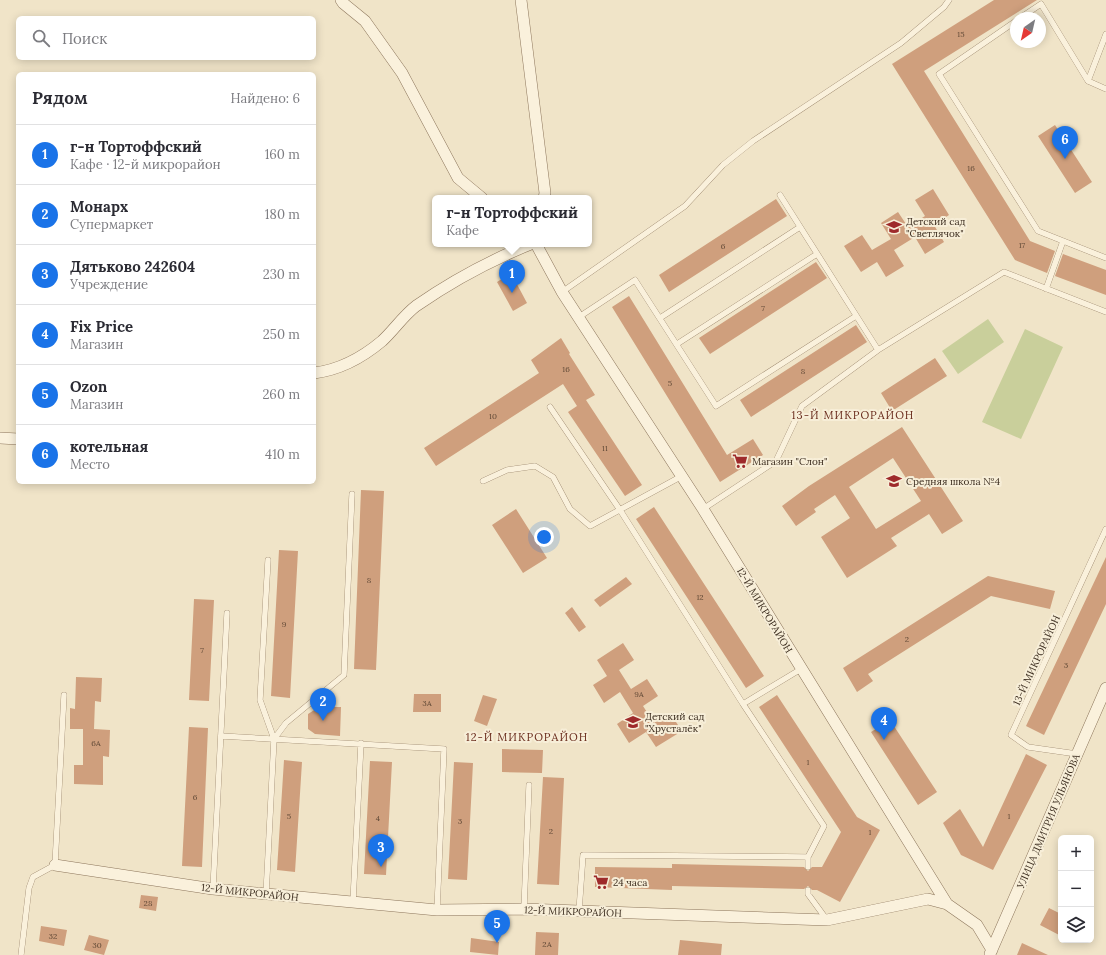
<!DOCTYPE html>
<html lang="ru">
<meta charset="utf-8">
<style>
body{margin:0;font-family:Lora,serif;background:#f2f2f3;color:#2b2b33}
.controls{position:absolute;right:12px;bottom:12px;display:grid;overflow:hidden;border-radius:6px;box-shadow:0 2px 10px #0003}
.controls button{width:36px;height:36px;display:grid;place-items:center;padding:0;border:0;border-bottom:1px solid #e1e1e2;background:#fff;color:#2b2b33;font:20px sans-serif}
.compass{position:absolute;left:1010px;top:12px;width:36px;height:36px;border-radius:50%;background:#fff;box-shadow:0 2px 10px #0003;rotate:214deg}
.you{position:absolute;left:544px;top:537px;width:14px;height:14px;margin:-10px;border:3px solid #fff;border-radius:50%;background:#1a73e8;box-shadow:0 0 0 6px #1a73e833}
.badge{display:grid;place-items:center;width:26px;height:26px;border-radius:50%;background:#1a73e8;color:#fff;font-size:13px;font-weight:700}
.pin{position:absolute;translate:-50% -33px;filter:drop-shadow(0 1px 2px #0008)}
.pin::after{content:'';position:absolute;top:21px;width:14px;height:12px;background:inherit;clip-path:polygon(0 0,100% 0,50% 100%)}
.popup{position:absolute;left:432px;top:195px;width:160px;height:52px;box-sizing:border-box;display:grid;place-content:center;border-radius:6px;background:#fff;filter:drop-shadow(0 1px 3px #0005);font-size:13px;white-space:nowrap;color:#7c7c81}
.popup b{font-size:15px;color:#2b2b33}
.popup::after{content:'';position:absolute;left:50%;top:100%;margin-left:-8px;border:8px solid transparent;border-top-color:#fff}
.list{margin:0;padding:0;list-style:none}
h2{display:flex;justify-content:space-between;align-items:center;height:52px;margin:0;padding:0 16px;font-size:17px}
h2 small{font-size:13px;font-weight:400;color:#7c7c81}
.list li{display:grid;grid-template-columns:26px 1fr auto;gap:12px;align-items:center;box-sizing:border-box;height:60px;padding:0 16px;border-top:1px solid #e1e1e2}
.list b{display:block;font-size:15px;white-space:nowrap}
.list p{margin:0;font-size:13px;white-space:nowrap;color:#7c7c81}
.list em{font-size:13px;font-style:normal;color:#7c7c81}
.icon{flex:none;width:22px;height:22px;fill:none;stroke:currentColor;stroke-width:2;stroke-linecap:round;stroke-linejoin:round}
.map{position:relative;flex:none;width:1106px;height:955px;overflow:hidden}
.search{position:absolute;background:#fff;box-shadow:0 2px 10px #0003;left:16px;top:16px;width:300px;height:44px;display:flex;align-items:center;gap:10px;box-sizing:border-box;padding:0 14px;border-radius:6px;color:#7c7c81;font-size:15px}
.panel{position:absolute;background:#fff;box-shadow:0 2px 10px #0003;left:16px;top:72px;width:300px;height:412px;border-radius:6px}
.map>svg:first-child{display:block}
</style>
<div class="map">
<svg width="1106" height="955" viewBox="0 0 1106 955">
<rect width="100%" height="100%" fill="#f0e4c8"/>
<!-- green -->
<path fill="#c9cf9b" d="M988,319l16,23 -46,32 -16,-23z
M1025,329l38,18 -42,92 -39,-17z"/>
<!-- building -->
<path fill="#cf9f7d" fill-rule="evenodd" d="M994,0h43l-113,71 106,170 25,10 -8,22 -32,-13 -123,-196z
M1055,125l37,57 -17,11 -37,-57z
M933,189l16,26 -15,10 10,17 -19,12 -10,-17 -21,13 10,16 -18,11 -9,-15 -16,10 -17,-26 18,-11 10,15 19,-11 -10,-16 17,-11 10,15 17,-11 -10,-16z
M776,199l11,17 -118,76 -10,-17z
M1063,254l43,16v25l-51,-19z
M816,262l11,16 -117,76 -11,-16z
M511,273l16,30 -14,8 -16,-29z
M629,296l98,159 26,-16 10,16 -43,27 -108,-175z
M856,325l11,17 -116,75 -11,-17z
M561,338l9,15 -1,1 26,41 -9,5 56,85 -17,11 -57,-84 9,-6 -14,-22 -127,82 -12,-18 115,-75 -8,-13z
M935,358l12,18 -55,35 -11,-18z
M902,427l61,94 -21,13 -13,-20 -38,24 6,8 -50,32 -26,-41 29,-19 -15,-23 -21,14 2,3 -20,14 -14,-20 27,-20zM893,458l28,43 -45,28 -27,-42z
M361,490l23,1 -8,179 -22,-1z
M654,507l110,169 -18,12 -110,-169z
M516,509l31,49 -24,15 -31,-48z
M279,550l19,1 -8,147 -19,-2z
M1106,557v47l-62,131 -18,-9z
M988,576l67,15 -5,18 -59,-13 -123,78 5,7 -16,11 -14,-24z
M626,577l6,7 -32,23 -6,-7z
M194,599l20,1 -5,101 -20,-1z
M572,607l14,20 -7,5 -14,-19z
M623,643l11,17 -15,10 12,19 16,-10 11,17 -15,10 11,17 16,-10 12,18 -26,16 -10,-15 -17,11 -12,-19 16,-11 -13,-21 -16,11 -11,-18 14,-9 -10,-16z
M76,677l26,1 -1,24 -6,-1 -1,28 16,1 -1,27 -6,-1v29l-29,-1v-19h9v-36h-13v-21l5,1z
M414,694h27v18h-28z
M483,695l14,4 -10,27 -13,-5z
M777,695l80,122 23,13 -40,72 -23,-12h-5l-4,-4 -4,3 -132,-3v4l-77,-3v-20l77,1v-4l132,3 4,4 4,-4h10l19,-35 -82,-125z
M319,707h22l-1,29 -25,-2 -7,-5v-15z
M890,720l47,72 -19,13 -47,-73z
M189,727l19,1 -6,139 -20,-1z
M502,749l41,1 -1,23 -40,-1z
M1026,754l21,11 -54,105 -32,-15 -18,-32 17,-14 23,38z
M284,760l18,2 -7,110 -18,-2z
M370,761l22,1 -6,113 -22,-1z
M454,762l19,1 -6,117 -19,-1z
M543,777l21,1 -5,107 -22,-1z
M141,895l17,2 -2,14 -17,-3z
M1049,908l12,6v22l-21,-11z
M41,926l26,4 -3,16 -25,-5z
M536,932l23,1 -1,22h-23z
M89,935l20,5 -5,15 -20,-5z
M471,938l28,4 -1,13 -28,-3z
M680,940l42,4 -1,11h-43z
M1022,943l26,12h-31z"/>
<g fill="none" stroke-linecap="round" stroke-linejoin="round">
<!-- service casing -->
<g stroke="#8d765c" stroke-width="6">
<path id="service" d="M1020,18l21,-14 47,77
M1016,21l-77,53 99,157 68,27
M1106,34l-18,47 18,8
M780,195l98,155
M1046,289l17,-48
M562,292l123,-86 38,-41 30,-24 148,-98 43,-36 5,-7
M579,317l56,-37 81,126 140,-90
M660,318l140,-91
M677,344l140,-90
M550,407l70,103 123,194 58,-35
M483,481l24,-11 28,-4 18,11 17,32 20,17 92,-50
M703,509l73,-48 26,-55 76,-56 126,-78 102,40
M221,736l223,13 -7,161
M274,739l12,-16 58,-48 8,-181
M1077,754l-49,-7 -17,-12 95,-206
M808,867v-10
M213,889l14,-276
M808,890v4l19,26
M266,895l8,-156 -14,-39 8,-140
M353,902l8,-159
M524,909l5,-124
M579,911l4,-56 225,2 16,-31 -81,-122
M21,955l8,-67 4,-11 22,-12 9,-170"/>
</g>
<!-- minor casing -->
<g stroke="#8d765c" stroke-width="12">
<path id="minor" d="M341,0l2,3 22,18 37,52 56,105 24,20
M521,0l24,193 -1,5
M536,244l26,48 141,217 244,395
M314,373c25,-3 49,-16 68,-32 12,-11 21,-25 34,-35 36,-25 75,-46 115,-62
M0,438l18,1
M55,865l158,24 224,21 87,-1 303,11 101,-21 19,5 30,21 15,25
M990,954l116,-266"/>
</g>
<!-- service -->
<use href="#service" stroke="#faf1dc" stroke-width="5.5"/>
<!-- minor -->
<use href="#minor" stroke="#faf1dc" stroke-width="11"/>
</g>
<!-- icons -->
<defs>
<g id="school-bare" transform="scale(1.2)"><path d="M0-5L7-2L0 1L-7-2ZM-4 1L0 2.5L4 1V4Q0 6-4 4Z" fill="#9e2a2b" stroke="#f7eed8" stroke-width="2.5" paint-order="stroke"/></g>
<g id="supermarket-bare" transform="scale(1.2)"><path d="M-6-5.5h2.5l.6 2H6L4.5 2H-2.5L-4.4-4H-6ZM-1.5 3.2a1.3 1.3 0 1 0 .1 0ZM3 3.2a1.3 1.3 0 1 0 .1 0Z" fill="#9e2a2b" stroke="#f7eed8" stroke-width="2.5" paint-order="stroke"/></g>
</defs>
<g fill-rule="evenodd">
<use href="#school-bare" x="894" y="227"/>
<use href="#supermarket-bare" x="740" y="461"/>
<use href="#school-bare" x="894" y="481"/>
<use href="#school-bare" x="633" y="722"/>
<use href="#supermarket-bare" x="601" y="882"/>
</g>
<g text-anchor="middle" stroke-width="4" stroke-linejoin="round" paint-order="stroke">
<!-- number labels -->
<g font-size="8" fill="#624a37">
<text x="961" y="37">15</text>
<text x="971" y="171">16</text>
<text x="1022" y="248">17</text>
<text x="723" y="249">6</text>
<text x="763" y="311">7</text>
<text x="566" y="372">16</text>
<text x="803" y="374">8</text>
<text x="670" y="386">5</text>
<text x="493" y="419">10</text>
<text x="605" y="451">11</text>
<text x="369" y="583">8</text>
<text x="700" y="600">12</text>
<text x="284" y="627">9</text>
<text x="907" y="642">2</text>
<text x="202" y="653">7</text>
<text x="1066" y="668">3</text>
<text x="639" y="697">9А</text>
<text x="427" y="706">3А</text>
<text x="96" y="746">6А</text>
<text x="808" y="765">1</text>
<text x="195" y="800">6</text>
<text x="289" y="819">5</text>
<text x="1009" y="819">1</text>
<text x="378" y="821">4</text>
<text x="460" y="824">3</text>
<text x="551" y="834">2</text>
<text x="870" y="835">1</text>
<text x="148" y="906">28</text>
<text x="53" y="939">32</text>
<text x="547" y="947">2А</text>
<text x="97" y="948">30</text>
</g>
<!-- poi labels -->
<g font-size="10" fill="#3d2e20" stroke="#f7eed8" text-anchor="start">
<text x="906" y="225">Детский сад<tspan x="906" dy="12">"Светлячок"</tspan></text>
<text x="752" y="465">Магазин "Слон"</text>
<text x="906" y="485">Средняя школа №4</text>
<text x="645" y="720">Детский сад<tspan x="645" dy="12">"Хрусталёк"</tspan></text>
<text x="613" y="886">24 часа</text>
</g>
<!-- street labels -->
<g font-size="10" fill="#3d2e20" stroke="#f7eed8">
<text transform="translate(765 610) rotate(59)" y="4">12-Й МИКРОРАЙОН</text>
<text transform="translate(1036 660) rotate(-65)" y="4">13-Й МИКРОРАЙОН</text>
<text transform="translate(1048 821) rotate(-67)" y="4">УЛИЦА ДМИТРИЯ УЛЬЯНОВА</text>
<text transform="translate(250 892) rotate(6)" y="4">12-Й МИКРОРАЙОН</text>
<text transform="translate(573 911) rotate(2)" y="4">12-Й МИКРОРАЙОН</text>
</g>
<!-- neighbourhood labels -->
<g font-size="11" letter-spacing="1" fill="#6b2e1e" stroke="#f7eed8">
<text x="853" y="419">13-Й МИКРОРАЙОН</text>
<text x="527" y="741">12-Й МИКРОРАЙОН</text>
</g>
</g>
</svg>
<div class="controls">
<button>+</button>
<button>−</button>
<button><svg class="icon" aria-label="layers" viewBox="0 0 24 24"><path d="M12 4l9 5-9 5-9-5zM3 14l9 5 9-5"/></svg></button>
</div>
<svg class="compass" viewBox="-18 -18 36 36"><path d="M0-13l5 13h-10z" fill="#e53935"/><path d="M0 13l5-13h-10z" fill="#7c7c81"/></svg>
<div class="you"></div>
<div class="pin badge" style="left:512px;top:293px">1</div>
<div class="popup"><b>г-н Тортоффский</b>Кафе</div>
<div class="pin badge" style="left:323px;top:721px">2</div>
<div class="pin badge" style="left:381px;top:867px">3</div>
<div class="pin badge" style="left:884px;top:740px">4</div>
<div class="pin badge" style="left:497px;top:943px">5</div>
<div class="pin badge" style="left:1065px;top:159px">6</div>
<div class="search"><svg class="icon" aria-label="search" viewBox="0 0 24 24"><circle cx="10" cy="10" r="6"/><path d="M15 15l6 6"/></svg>Поиск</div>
<section class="panel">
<h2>Рядом<small>Найдено: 6</small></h2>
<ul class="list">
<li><span class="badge">1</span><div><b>г-н Тортоффский</b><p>Кафе · 12-й микрорайон</p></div><em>160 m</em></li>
<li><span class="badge">2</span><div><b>Монарх</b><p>Супермаркет</p></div><em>180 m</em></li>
<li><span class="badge">3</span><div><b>Дятьково 242604</b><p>Учреждение</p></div><em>230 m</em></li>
<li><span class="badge">4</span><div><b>Fix Price</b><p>Магазин</p></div><em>250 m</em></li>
<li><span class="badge">5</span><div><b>Ozon</b><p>Магазин</p></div><em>260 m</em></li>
<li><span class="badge">6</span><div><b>котельная</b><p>Место</p></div><em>410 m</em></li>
</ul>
</section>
</div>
